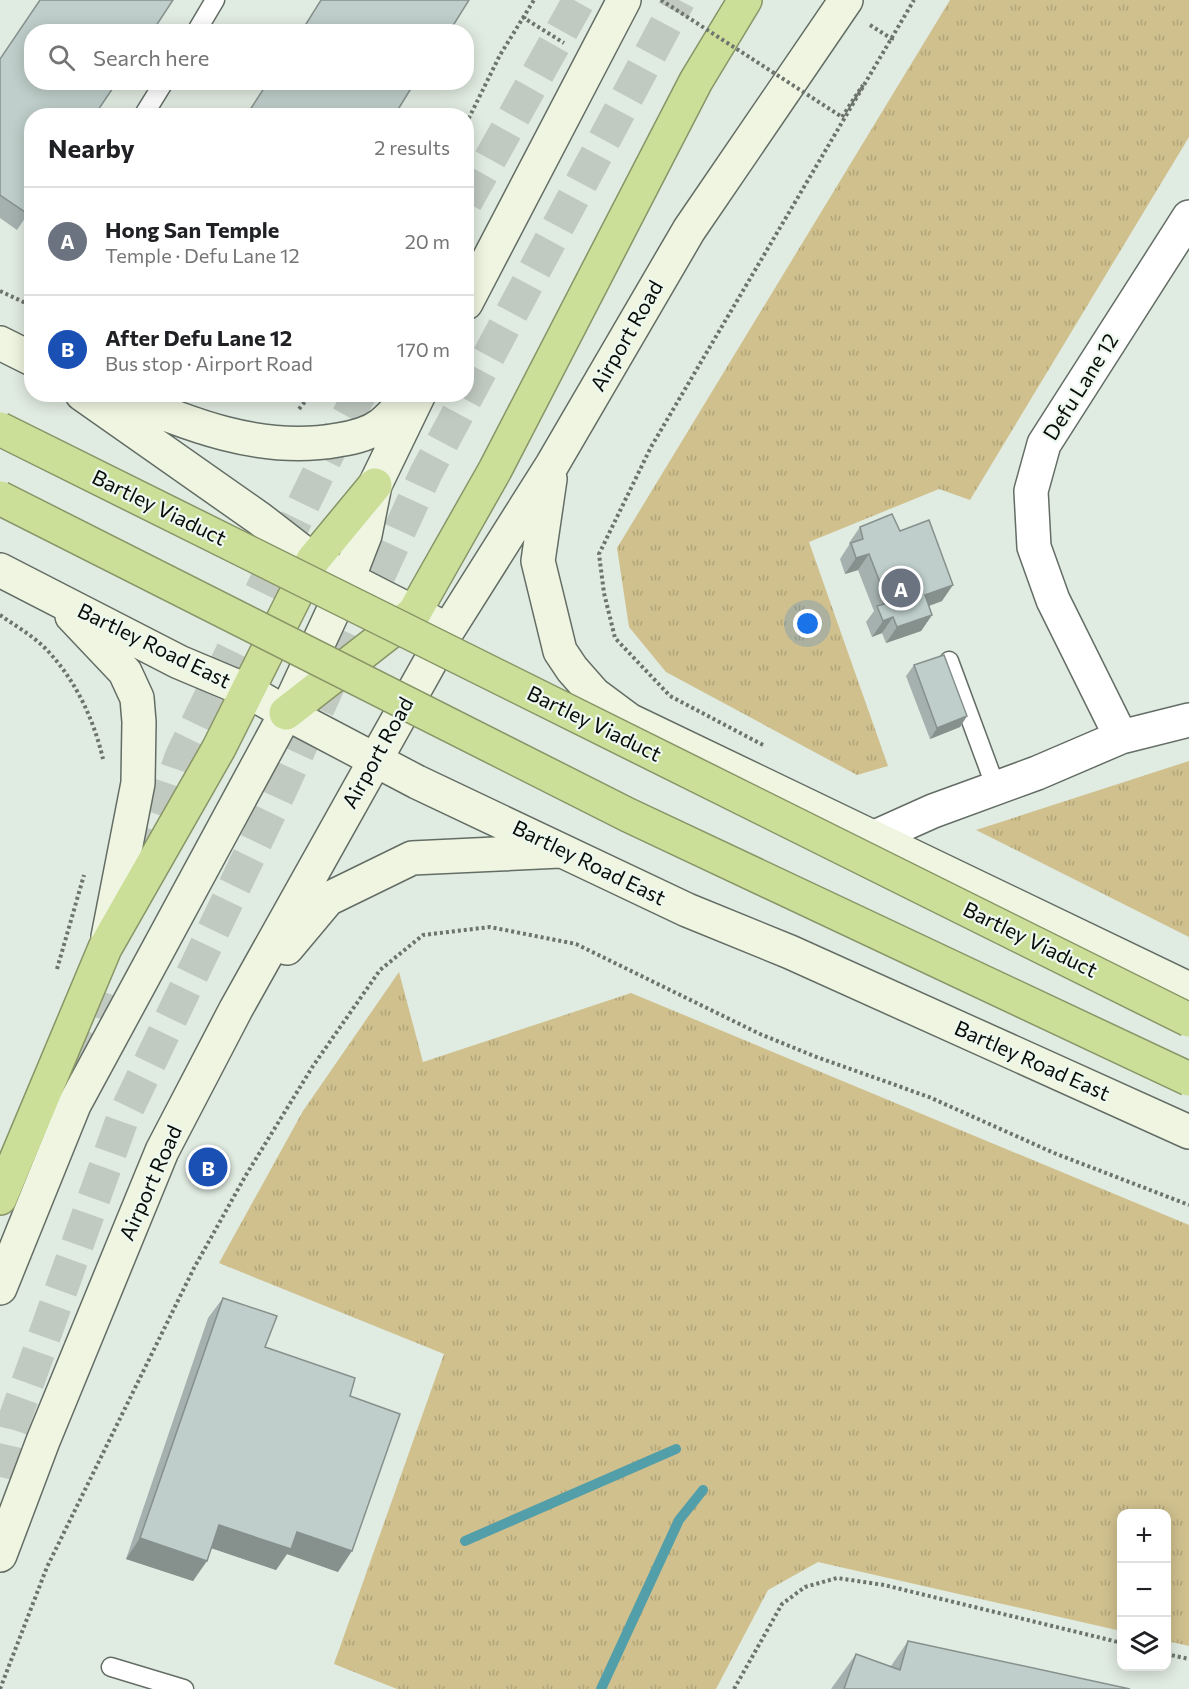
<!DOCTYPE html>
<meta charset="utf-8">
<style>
body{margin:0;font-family:Commissioner,sans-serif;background:#f2f2f2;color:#202124}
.controls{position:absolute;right:18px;bottom:18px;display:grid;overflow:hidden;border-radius:12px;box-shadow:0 3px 15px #0003}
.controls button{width:54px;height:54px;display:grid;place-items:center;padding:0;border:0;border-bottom:2px solid #e0e0e0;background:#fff;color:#202124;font:30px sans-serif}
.you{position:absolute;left:808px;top:624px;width:21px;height:21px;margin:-15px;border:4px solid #fff;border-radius:50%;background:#1a73e8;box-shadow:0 0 0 9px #1a73e833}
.badge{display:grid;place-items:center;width:39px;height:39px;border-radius:50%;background:#7f52ca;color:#fff;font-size:20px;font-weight:700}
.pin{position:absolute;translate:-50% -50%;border:3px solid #fff;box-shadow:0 2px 6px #0006}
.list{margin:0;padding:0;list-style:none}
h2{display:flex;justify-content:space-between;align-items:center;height:78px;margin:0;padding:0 24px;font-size:26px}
h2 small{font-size:20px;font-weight:400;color:#757577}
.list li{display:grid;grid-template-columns:39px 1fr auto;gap:18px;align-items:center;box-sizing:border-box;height:108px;padding:0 24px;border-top:2px solid #e0e0e0}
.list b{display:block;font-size:22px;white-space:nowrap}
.list p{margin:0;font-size:20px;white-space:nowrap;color:#757577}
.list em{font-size:20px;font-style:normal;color:#757577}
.icon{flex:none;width:33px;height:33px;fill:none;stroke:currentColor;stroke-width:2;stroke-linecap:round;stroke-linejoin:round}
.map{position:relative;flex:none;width:1189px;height:1689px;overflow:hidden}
.search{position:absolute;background:#fff;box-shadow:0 3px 15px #0003;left:24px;top:24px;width:450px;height:66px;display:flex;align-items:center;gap:15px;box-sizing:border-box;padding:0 21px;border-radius:24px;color:#757577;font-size:22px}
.panel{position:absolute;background:#fff;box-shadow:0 3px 15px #0003;left:24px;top:108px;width:450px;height:294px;border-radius:24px}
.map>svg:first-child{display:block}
</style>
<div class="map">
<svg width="1189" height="1689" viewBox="0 0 1189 1689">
<defs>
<pattern id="grass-tufts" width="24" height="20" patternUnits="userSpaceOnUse" patternTransform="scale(1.5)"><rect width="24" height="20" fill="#d0c08e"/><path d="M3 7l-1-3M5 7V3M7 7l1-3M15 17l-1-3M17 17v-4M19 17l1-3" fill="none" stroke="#b1a479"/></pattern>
</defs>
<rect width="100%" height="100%" fill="#e0ebe1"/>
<!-- grass -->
<path fill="url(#grass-tufts)" d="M950,0h239v137l-219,363 -31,-11 -130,53 79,224 -31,9 -191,-103 -37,-45 -12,-79z
M1189,761v176l-213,-107z
M399,972l24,90 208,-69 558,232v421l-22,-5 -1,-127h-44l-1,117 -303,-69 -50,28 -52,99h-319l-63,-25 110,-310 -225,-91 84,-152z"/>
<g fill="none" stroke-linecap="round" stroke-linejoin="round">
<!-- stream -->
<path stroke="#529ea9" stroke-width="10" d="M465,1541l211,-92
M601,1689l78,-169 24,-30"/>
<!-- highway-tunnel -->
<path stroke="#c0cac1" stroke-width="33" stroke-dasharray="33 16" stroke-linecap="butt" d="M466,202l113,-202
M145,862l36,-105 153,-316 26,-47
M61,1109l40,-118
M0,1477l11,-48 111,-309 155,-322 149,-325 253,-473"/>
<!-- lane casing -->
<g stroke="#636d65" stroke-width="21">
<path id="lane" d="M196,32l19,-32
M143,116l21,-34
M949,661l47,127
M111,1667l73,22"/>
</g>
<!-- street casing -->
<g stroke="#636d65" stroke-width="36">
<path id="street" d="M1121,737l-68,-137 -19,-53 -3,-56 13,-47 145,-227
M875,837l58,-26 104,-38 84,-36 68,-17"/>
</g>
<!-- secondary casing -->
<g stroke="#636d65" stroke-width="36">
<path id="secondary" d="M466,303l158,-303
M0,343l32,16
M82,394l178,125 53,41 35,19 90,46
M117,394c70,30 144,60 221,46 14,-2 31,-6 43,-15 10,-8 20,-20 29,-29
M550,479l-12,82 22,90 12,18 22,25 35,26 560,269
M0,570l179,92 69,29 38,22 131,69 270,128 103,42 399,180
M72,616l53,56 12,26 2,24 -1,61 -30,154
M287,948l41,-49 84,-41 148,-7
M0,1288l74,-183 212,-392 62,-134 17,-44 10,-50 44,-91
M0,1555l43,-114 119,-290 74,-142 212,-379 104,-165 137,-235 157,-230"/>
</g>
<!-- highway casing -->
<g stroke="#879567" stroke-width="36">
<path id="highway" d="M286,713l128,-100 81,-143 201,-389 49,-81
M0,1198l105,-250 114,-200 94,-188 62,-75"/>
</g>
<!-- path -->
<path stroke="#6d746e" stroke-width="4" stroke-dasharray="3 3" stroke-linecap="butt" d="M525,16l-1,2 40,25
M870,25l22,14 -1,2
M842,117l21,-32
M466,124l34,-69 34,-55
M0,291l32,15
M299,409l12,-15
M0,615c14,10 32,20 45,33 30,31 48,69 58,111
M763,745l-93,-49 -55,-58 -11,-45 -5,-39 52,-107 263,-447
M57,969l27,-94
M1166,1654l23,5
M0,1689l47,-122 147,-299 52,-93 67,-109 67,-96 43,-35 67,-8 86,17 184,90 54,22 115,41 125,56 135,52
M734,1689l48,-85 23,-17 32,-9 47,7 238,58"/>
<!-- lane -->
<use href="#lane" stroke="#fff" stroke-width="18"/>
<!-- street -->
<use href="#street" stroke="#fff" stroke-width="33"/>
<!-- secondary -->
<use href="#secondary" stroke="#eff5e0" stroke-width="33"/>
<!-- highway -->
<use href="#highway" stroke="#cbdf99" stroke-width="33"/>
<!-- highway-bridge casing -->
<g stroke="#879567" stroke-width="36" stroke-linecap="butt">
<path id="highway-bridge" d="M0,429l1189,591
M0,498l628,317 561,264"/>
</g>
<!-- path-bridge -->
<path stroke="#6d746e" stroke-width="4" stroke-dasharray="3 3" stroke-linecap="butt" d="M661,0l181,117"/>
<!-- highway-bridge -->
<use href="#highway-bridge" stroke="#cbdf99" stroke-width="33"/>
</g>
<!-- wall -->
<path fill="#a4b1ae" d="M0,58l32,150 -15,22 -17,-12z
M860,527l40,4 42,70 -13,5 3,9 -11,16 -35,12 -4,-10 -10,4 -6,-15 8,-11 -16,-41 -13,4 -5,-15 9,-14v-2z
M914,665l53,51 -7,11 -30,12 -24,-63z
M223,1298l42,49 85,49 -12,176 -51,-18 -11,16 -65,-22 -18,33 -67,-22 82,-241z
M908,1641l222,48h-299l25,-35 35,12z"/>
<!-- shaded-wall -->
<path fill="#86908d" d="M869,554l-11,16 -13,4 11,-16z
M953,585l-11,16 -28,10 11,-16z
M932,615l-11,16 -35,12 11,-16z
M893,617l-11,16 -10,4 11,-16z
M967,716l-7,11 -30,12 7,-11z
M219,1525l78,7 55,19 -14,21 -51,-18 -11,16 -71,-24z
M140,1538l67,23 -14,20 -67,-22z"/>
<!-- building -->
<path fill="#bfceca" stroke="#86908d" stroke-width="1.5" d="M40,0h133l-21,32h-120v50h85l-23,34h-62v92l-4,6 -28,-19v-136z
M321,0h148l-20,32h-148z
M268,82h147l-21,34h-148z
M892,514l8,17 29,-11 24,65 -28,10 7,20 -35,12 -4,-10 -10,4 -6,-15 11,-3 -19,-49 -13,4 -5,-15 12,-4 -3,-12z
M944,655l23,61 -30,12 -23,-63z
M223,1298l54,18 -12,31 90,31 -5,18 50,18 -48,137 -55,-19 -6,17 -72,-24 -12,36 -67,-23z
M908,1641l222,48h-286l12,-35 44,16z"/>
<g text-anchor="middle" stroke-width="4.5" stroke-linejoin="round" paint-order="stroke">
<!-- street labels -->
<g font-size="21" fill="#090c09" stroke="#edf8ef">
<text transform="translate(627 336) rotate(-60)" y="7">Airport Road</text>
<text transform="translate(1081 387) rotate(-58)" y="7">Defu Lane 12</text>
<text transform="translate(159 508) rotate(26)" y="7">Bartley Viaduct</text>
<text transform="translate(154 646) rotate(26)" y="7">Bartley Road East</text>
<text transform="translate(594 724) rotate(26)" y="7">Bartley Viaduct</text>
<text transform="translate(378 753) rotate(-61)" y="7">Airport Road</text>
<text transform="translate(589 863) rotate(26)" y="7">Bartley Road East</text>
<text transform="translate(1030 940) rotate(26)" y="7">Bartley Viaduct</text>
<text transform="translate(1032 1061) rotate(24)" y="7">Bartley Road East</text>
<text transform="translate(151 1183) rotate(-66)" y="7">Airport Road</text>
</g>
</g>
</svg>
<div class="controls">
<button>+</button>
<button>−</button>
<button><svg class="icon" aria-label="layers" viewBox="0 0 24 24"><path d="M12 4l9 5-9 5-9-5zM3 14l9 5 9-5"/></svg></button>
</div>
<div class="you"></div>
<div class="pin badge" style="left:901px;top:588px;background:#6b7280">A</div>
<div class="pin badge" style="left:208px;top:1167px;background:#1a4fb4">B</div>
<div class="search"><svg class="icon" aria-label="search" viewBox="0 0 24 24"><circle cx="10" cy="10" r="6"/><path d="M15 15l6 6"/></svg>Search here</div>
<section class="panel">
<h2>Nearby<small>2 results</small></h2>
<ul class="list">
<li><span class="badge" style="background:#6b7280">A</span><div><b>Hong San Temple</b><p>Temple · Defu Lane 12</p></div><em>20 m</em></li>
<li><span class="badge" style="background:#1a4fb4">B</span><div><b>After Defu Lane 12</b><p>Bus stop · Airport Road</p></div><em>170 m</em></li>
</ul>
</section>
</div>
